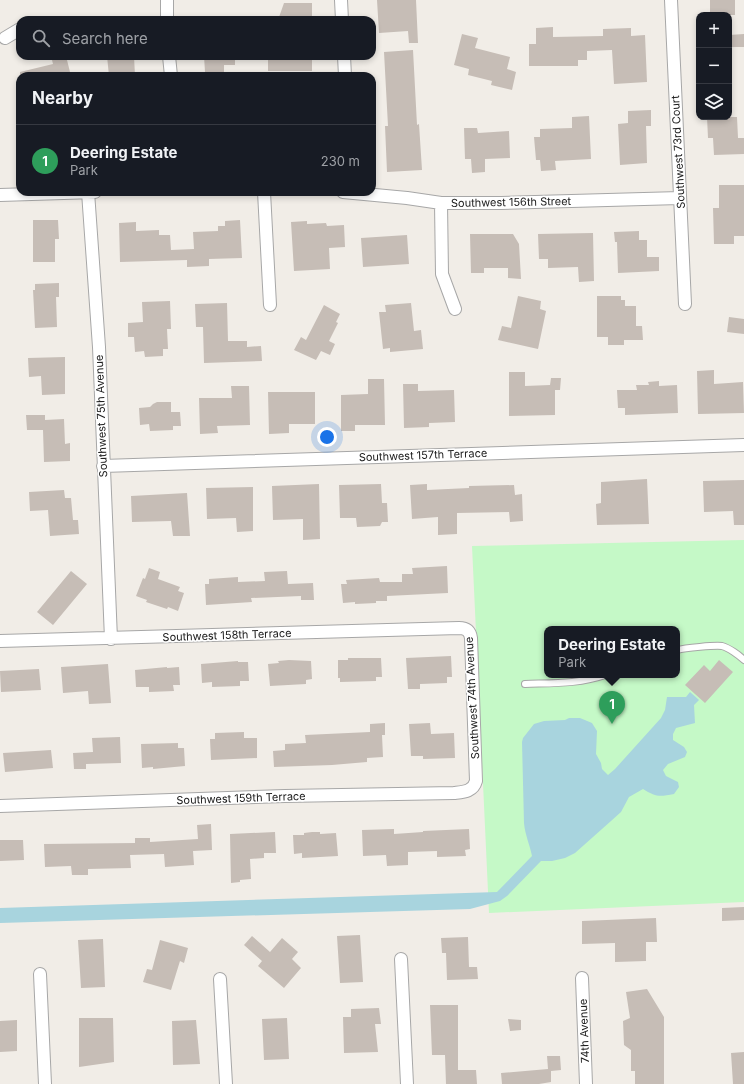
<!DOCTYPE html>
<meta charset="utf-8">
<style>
body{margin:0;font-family:Inter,sans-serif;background:#242831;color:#f1f3f6}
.controls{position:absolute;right:12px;top:12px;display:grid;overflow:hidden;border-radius:8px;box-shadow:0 2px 6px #0003}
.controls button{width:36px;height:36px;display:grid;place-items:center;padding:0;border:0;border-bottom:1px solid #363941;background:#171b24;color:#f1f3f6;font:20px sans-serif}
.you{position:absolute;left:327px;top:437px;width:14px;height:14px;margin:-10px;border:3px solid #fff;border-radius:50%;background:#1a73e8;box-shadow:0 0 0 6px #1a73e833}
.badge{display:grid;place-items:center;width:26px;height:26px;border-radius:50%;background:#0f766e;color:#fff;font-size:13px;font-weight:700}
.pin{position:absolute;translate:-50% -33px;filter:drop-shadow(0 1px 2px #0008)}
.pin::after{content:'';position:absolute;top:21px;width:14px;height:12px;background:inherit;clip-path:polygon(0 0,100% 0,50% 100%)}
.popup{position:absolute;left:544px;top:626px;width:136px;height:52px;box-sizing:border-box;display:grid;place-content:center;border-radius:8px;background:#171b24;filter:drop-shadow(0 1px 3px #0005);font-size:13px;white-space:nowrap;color:#9ea1a6}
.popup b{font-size:15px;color:#f1f3f6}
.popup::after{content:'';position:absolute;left:50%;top:100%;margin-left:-8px;border:8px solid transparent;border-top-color:#171b24}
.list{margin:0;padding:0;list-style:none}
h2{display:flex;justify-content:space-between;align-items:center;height:52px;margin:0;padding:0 16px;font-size:17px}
h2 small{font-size:13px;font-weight:400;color:#9ea1a6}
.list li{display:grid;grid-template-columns:26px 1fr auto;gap:12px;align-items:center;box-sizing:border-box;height:72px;padding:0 16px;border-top:1px solid #363941}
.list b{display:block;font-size:15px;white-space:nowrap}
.list p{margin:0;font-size:13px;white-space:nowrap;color:#9ea1a6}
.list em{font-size:13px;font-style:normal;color:#9ea1a6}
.icon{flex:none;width:22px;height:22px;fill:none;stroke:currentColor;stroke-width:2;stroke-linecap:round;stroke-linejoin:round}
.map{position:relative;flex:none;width:744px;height:1084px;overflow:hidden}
.search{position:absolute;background:#171b24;box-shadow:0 2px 6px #0003;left:16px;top:16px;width:360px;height:44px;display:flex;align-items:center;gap:10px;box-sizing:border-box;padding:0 14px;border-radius:12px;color:#9ea1a6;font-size:15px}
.panel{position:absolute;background:#171b24;box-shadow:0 2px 6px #0003;left:16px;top:72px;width:360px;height:124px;border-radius:12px}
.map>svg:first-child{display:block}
</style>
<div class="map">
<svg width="744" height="1084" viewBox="0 0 744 1084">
<rect width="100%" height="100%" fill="#f1ede7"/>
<!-- park -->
<path fill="#c5f9c7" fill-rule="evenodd" d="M744,540v362l-255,11 -17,-367zM547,629h130v46h-130z"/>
<!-- water -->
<path fill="#a8d4de" d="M690,692l9,8 -5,5 1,18 -19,5 -3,6v6l11,7 3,5 -2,5 -17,7 -5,6 3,6 12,6 1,5 -5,7c-15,3 -18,3 -31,-5l-14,8 -8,15 -10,9 -36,32 -10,5 -13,3h-11l-34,35 -7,5 -30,8 -470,14v-15l497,-16 35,-36c-2,-11 -7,-21 -8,-33l-2,-81 1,-4 11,-14 10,-3 21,-1 4,-2h11l12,5 5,8 -1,23 5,9 1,6 6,6 7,-6 46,-51 4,-8 2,-13h19z"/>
<!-- building -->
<path fill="#c6bdb6" d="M377,0h39l2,43h-9l-1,-12 -29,2z
M710,0h25v15h-25z
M284,3h28v17h-34z
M553,27v10l50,-1v-7l28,-1v8l14,-1 2,47 -33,2 -2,-34 -25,1v9h-9v6h-49v-22h7v-16z
M462,34l16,4 -3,10 35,9 -3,12 9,3 -4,18 -21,-5 1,-4 -24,-6 1,-6 -15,-4z
M744,34v13h-15v-12z
M413,50l4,75 2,-1 3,46 -35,2 -2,-46h3l-4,-74z
M51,56h15l5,20h-51v-4l33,-8z
M107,56h27l1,20h-26z
M204,56h31v9h-11v7h-19z
M268,56h44v15h-44z
M651,110v16h-5l1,37 -27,2 -2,-41 10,-1v-12z
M589,116l2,43 -36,2 1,9 -15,1 -1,-11h-4l-2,-23h6v-8l32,-1v-11z
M707,117h30l1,21h6v16l-30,1 -1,-17h-5z
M464,128h13l1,5 31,-2 1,27 -25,1v13l-13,1 -1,-14h-6z
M719,185h25v51h-10v8h-20l-1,-36h6z
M33,220h25l1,19h-4v23h-22z
M240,220l2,38 -33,1v7l-22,1v-7l-67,2 -1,-39 17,-1v9l23,-1v5h11l1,15 23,-1 -1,-17 25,-1v-5h7v-5z
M307,221v3l19,-1 1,3 17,-1 1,22 -16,1 1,21 -36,2 -3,-49z
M639,231v9h8v17h12v14l-41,2 -1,-31h-2l-1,-10z
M593,233l1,48 -15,1 -1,-15 -30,1v-9h-9l-1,-25z
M470,234h43l6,10 2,35 -13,-1v-10h-24v5h-13z
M407,235l2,29 -46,3 -2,-29z
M59,283v14h-3l1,30 -22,1 -2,-38h2v-6z
M518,296l23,5 -1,8 6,2 -8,38 -40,-9 4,-14 9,2z
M597,296h24v4h4v6h11v20h6l1,14h-19v5h-16v-8h-11z
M170,301l1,28h-4l1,20h-5v7l-18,1 -1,-6 -9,1 -1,-15h-6v-14l15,-1 -1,-20z
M227,303l1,38h19v6l14,-1 1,15 -58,2 -1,-36h-7l-1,-23z
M411,303l3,28 7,-1 2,19 -33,3v-4l-7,1 -4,-37h7l-1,-7z
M324,305l16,9 -4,8 2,1 -9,18 6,3 -5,11 -9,-4 -5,9 -22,-10 7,-13 5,3z
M729,317l15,2v15l-17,-2z
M65,357v37l-23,1 -1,-19 -12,1 -1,-19z
M714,370v14l29,-2 1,31 -46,1 -1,-43z
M509,372h16v14l25,-1 1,-7h10l-1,12h-5v25l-46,1z
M368,379h16l1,46h-30v6h-14v-36l27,-1z
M659,381v5l18,-1 1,28 -53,2v-7h-7l-1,-18h20l-1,-5h13l-1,-3z
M403,384h15v7l36,-1 1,32 -26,1v4l-25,1z
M231,386h18l1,39 -33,1 1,7 -18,1 -1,-36h33z
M268,392h47v32h-26v9l-20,1z
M157,402h14v10h9l1,14h-8v4l-23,1 -1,-7 -9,1 -1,-17 11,-1 3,-3z
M26,415h19v5l19,-1 1,25 5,-1v18l-26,1 -1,-32h-16z
M647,479l2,45 -52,1 -1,-21 5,-1v-21z
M744,480v45h-10l-1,-14 -29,1 -1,-31z
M319,484l1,55 -17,1v-21l-30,1 -1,-34z
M381,484l1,19h5l1,19h-6l-2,4 -23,1 -1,-9h-16l-1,-33z
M427,484v6l42,-2v-2l45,-1 1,10 7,-1 1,27 -13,1 -1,-10 -52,1v21l-19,1v-18l-26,2 -2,-34z
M253,487v44l-16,1 -1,-14 -29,1 -1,-31z
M64,490l1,8h6l2,22h5l1,14 -29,2 -2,-26 -18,1 -1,-19z
M187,493l3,43h-17l-2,-15 -39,1 -1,-26z
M447,566l1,27 -61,3v5h-11v2l-21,1v-2l-12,1 -2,-19h6l-1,-4 33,-2 1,4h22v-8h11l-1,-6z
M149,568l11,4 -2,7 22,8 -2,4 6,2 -6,18 -10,-4 -1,2 -21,-7 1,-2 -11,-4 7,-18 2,1z
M71,571l16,13 -34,41 -16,-13z
M287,571l1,13 25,-1 1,17h-13v-4l-50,2 1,4 -46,3 -1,-21h4v-5l29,-2v5l27,-1 -1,-9z
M451,656l1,21h-5v6l-27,1v5h-12l-2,-31z
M348,658h33l1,19h-6v4l-36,1v-4h-2v-18h10z
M289,660l22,1 1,18 -6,1v4l-36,2 -2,-22 11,-1 -1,-2z
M719,660l14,12 -28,31 -20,-18 19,-20 6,6z
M238,661v1h10l1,19h-9v5l-28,1v-5l-10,1 -1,-19z
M108,664l3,39 -22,1 -1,-13 -25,2 -2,-26z
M167,667v1l12,-1 1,18h-7l1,6 -25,1v-5h-13l-1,-17z
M39,669l2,21 -40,2 -1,-21z
M385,723v12h-3l1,22 -16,1v4l-35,3 -58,2 -1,-16 12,-1v-6l21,-1 -1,-8 65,-3v-8z
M430,723l1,11 23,-1 1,25 -32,1v-3h-12l-2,-32z
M244,732v6h13v20l-46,2 -1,-21h5v-6z
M120,737l1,26 -35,1v5h-12l-1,-16 20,-1 -1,-14z
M178,743v5h6l1,18 -32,3v-2l-11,1 -1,-24z
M51,750l2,18 -48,4 -2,-19z
M211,824l1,26 -19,1 1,14 -29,2 -1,-13 -34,1 1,13 -43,1v6h-16l-1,-9 -26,1 -1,-23 91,-1v-5h15v4l48,-3 -1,-14z
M394,829v5l29,-2v-1l46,-2 1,20 -5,1 1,6 -29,1v-6l-29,1v13l-21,1 -1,-11 -23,1 -1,-26z
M275,832l1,21h-12v5l-14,1 1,20 -11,1v2l-9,1 -1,-49z
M312,832h8v2l16,-1 2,23 -36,2v-5l-8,1 -1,-19h11v-2z
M0,840h23l1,20 -24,1z
M744,907v13l-22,1v-13z
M656,918l1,24h-11v19l-31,1v-19l-33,1v-23z
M360,935l3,47 -23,1 -3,-47z
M252,936l18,16 12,-14 16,14 -6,7 9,9 -17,20 -26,-22 4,-5 -18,-16z
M468,937l1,30h8l1,12 -31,1 -1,-27h-4l-1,-15z
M103,939l2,48 -24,1 -3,-48z
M160,940l28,8 -4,15 -4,-2 -9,29 -28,-8 4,-13 5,1z
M647,989l17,28v67h-29v-13h-4v-21l-7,-5 -1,-24 7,-3 -4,-26z
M430,1005h28v65h18l1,14h-31l-1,-29h-13z
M379,1008l2,16h-6l3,28 -34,1 -1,-36h8v-8z
M79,1018h34l1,44 -35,5z
M287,1018l2,41 -25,1 -2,-41z
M508,1019l13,1v10l-11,1z
M17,1020v31l-17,1v-31z
M196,1020l4,44 -27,1 -1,-44z
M744,1052v32h-11l-2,-31z
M547,1056h13l1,14 -10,1v11l-12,2h-37l-1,-11 47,-4z"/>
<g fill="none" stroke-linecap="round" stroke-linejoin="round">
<!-- service casing -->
<g stroke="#a7a7a7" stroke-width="8">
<path id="service" d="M677,650c8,-2 38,-5 45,-4 7,2 17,9 22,14
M525,684c26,-1 55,0 80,-9"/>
</g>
<!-- minor casing -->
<g stroke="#a7a7a7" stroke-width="14">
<path id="minor" d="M167,0v20
M341,0l1,20
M671,0l14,304
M5,38l15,-9
M169,56l2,20
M344,56l1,20
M88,192l11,155 12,292
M264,192l6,113
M343,192l64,6 34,5h60l179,-5
M0,195l95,-3
M441,203l1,71 13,35
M103,466l641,-21
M0,641l459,-13c7,0 11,3 12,10l5,143c-3,11 -13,11 -22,12l-169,3 -285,10
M401,959l6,125
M40,974l5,110
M582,978l4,106
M220,979l6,105"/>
</g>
<!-- service -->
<use href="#service" stroke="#fff" stroke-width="6"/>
<!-- minor -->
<use href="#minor" stroke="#fff" stroke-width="12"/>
</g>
<g text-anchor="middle" stroke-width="3" stroke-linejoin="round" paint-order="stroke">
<!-- street labels -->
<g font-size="11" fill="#202020" stroke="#fff">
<text transform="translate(678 152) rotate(-93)" y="4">Southwest 73rd Court</text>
<text transform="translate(511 202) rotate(-1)" y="4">Southwest 156th Street</text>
<text transform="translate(101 416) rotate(-92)" y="4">Southwest 75th Avenue</text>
<text transform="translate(423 455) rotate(-2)" y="4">Southwest 157th Terrace</text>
<text transform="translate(227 635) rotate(-2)" y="4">Southwest 158th Terrace</text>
<text transform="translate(472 698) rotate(-93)" y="4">Southwest 74th Avenue</text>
<text transform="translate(241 798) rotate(-2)" y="4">Southwest 159th Terrace</text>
<text transform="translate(584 1031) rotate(-92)" y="4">74th Avenue</text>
</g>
</g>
</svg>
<div class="controls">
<button>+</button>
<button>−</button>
<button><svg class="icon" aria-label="layers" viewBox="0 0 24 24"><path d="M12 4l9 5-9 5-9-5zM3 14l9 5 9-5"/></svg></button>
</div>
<div class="you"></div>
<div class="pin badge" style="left:612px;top:724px;background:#2e9e5b">1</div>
<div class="popup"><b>Deering Estate</b>Park</div>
<div class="search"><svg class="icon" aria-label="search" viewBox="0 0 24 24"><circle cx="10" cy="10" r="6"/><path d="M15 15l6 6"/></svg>Search here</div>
<section class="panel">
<h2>Nearby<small></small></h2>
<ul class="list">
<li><span class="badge" style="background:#2e9e5b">1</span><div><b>Deering Estate</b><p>Park</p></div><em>230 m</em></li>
</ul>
</section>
</div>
